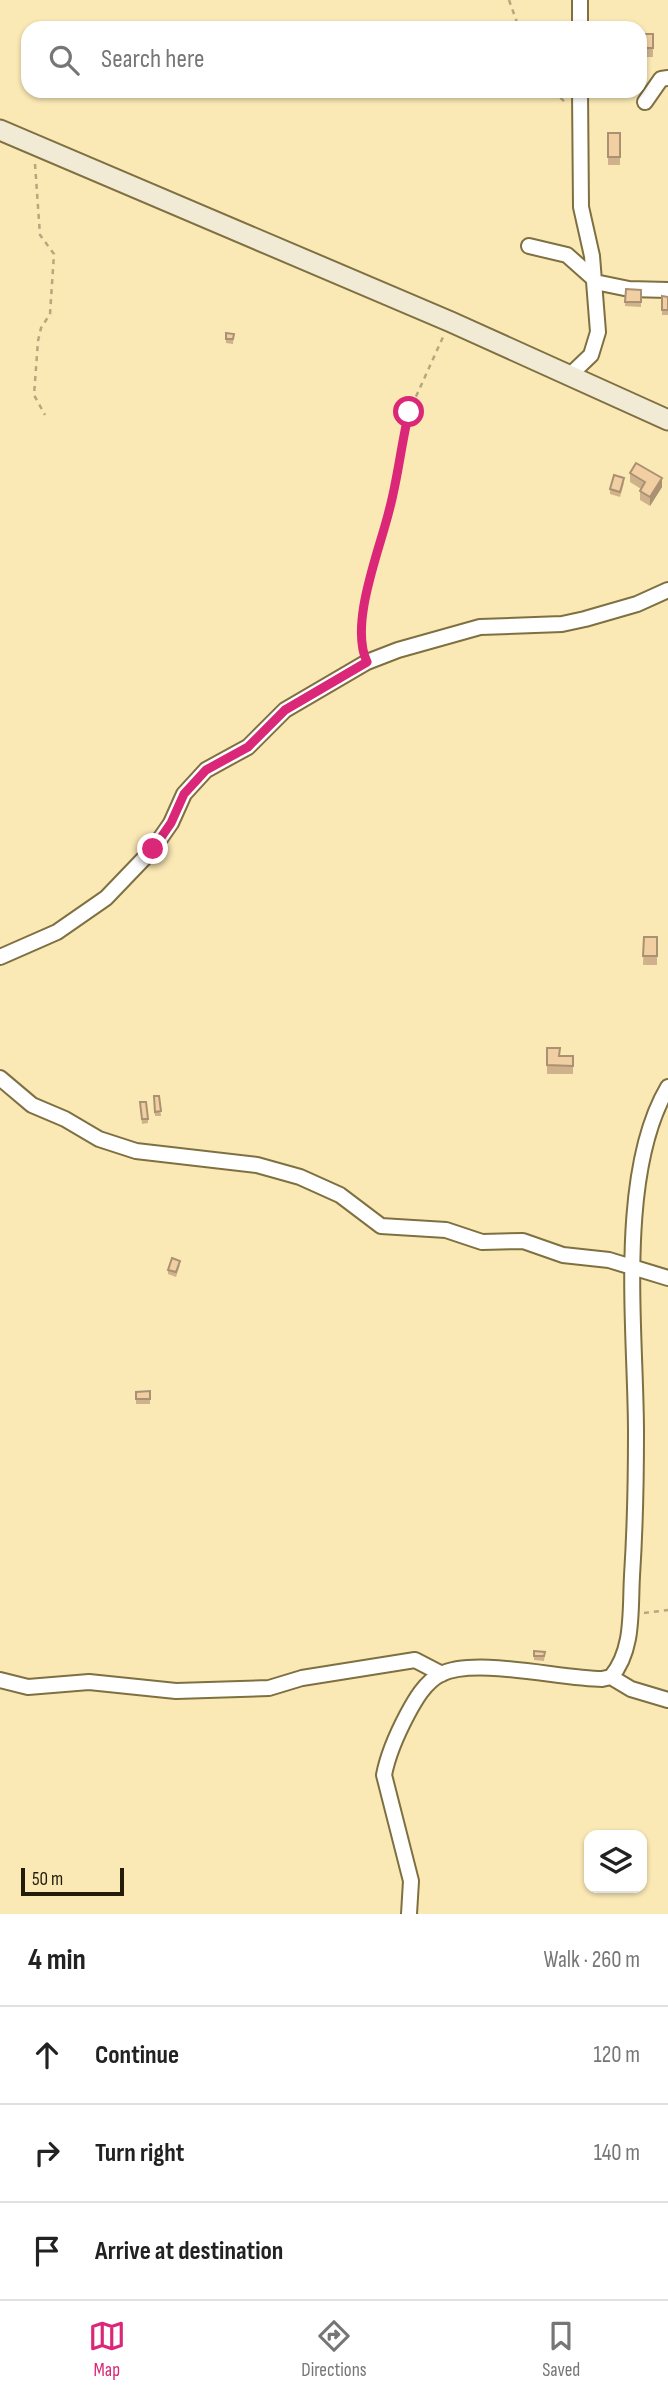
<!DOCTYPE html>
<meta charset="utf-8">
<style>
body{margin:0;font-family:"Sofia Sans Condensed",sans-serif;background:#f2f2f2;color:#222}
.controls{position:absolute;right:21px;bottom:21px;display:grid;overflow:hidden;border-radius:14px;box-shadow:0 2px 5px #0004}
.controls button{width:63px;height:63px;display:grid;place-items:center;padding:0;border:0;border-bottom:2px solid #e0e0e0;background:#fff;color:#222;font:35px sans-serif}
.scale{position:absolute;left:21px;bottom:18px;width:103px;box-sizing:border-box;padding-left:7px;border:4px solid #221c08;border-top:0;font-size:19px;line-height:24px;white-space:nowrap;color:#221c08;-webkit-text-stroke:5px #fae9b5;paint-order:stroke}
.stop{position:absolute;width:21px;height:21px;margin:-16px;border:5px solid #db2777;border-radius:50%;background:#fff}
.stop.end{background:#db2777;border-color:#fff;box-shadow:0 2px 7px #0008}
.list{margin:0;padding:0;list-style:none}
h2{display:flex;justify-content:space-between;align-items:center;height:91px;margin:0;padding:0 28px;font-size:30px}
h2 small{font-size:23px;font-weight:400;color:#767676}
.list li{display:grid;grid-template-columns:46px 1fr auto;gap:21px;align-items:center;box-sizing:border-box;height:98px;padding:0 28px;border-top:2px solid #e0e0e0}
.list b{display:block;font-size:26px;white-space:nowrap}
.list em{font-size:23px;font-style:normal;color:#767676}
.icon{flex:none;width:38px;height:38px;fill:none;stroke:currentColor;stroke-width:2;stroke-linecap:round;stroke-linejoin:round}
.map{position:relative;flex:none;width:668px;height:1914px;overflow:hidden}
.search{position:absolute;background:#fff;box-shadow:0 2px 5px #0004;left:21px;right:21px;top:21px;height:77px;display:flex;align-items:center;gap:18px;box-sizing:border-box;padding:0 24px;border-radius:21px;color:#767676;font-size:26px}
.sheet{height:385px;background:#fff}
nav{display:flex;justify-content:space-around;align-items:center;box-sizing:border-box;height:98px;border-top:2px solid #e0e0e0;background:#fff;font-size:19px;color:#767676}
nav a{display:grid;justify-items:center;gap:4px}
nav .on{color:#db2777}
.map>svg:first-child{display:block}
</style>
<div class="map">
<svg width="668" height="1914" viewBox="0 0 668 1914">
<rect width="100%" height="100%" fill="#fae9b5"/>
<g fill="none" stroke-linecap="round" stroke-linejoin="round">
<!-- minor casing -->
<g stroke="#7f7041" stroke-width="18">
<path id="minor" d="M580,28v-28
M645,102l16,-23 7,-1
M529,246l38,9 27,24
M595,282l34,7 39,1
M568,377l23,-22 7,-23 -6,-76 -11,-49 -1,-116
M0,957l57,-25 49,-34 47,-49 18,-26 13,-29 22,-24 42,-23 37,-37 82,-48 31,-12 82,-23 82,-3 23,-5 52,-15 31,-14
M0,1078l32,27 33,14 34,20 37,12 121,14 43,12 40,18 41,31 65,4 36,12 41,-1 40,14 46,5 59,18
M611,1677l20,12 37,11
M0,1680l28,7 61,-5 87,9 93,-3 33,-10 113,-18 27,14
M409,1914l2,-33 -27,-106c4,-21 13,-41 23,-60 8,-15 18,-33 34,-41 35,-17 120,5 161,5l9,-2c23,-27 19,-66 21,-101 3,-47 4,-96 4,-143 0,-101 -20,-258 32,-346"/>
</g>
<!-- secondary casing -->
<g stroke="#7f7041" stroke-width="23">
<path id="secondary" d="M0,130l451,192 217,98"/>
</g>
<!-- path -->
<path stroke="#b5a77e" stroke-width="2.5" stroke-dasharray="5 5" stroke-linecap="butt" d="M509,0l10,28
M553,91l13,12
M35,164l5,71 14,19 -4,60 -9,14 -3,13 -4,54 11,20
M362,650l2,-37 35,-145 10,-56 34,-75
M644,1613l24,-3"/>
<!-- minor -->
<use href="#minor" stroke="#fff" stroke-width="14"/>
<!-- secondary -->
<use href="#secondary" stroke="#f1ead4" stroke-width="19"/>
</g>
<!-- wall -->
<path fill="#cfb28c" d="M640,34h13v23h-13z
M608,133h12v32h-12z
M626,289l15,1v17l-16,-1z
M662,296l6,1v18h-6z
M226,333l8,1 -1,10 -7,-1z
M630,473l32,14 -12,19 -10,-6v-9l1,-2 -11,-7z
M624,483l-4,14 -10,-3v-5z
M644,937h13v28h-14z
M547,1048l12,8h14v18h-26z
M154,1096h5l2,20h-6z
M140,1107l8,12v4l-6,1z
M180,1265l-4,12 -8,-3v-4z
M150,1391v13h-14v-12z
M534,1651l11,1 -1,9 -10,-1z"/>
<!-- shaded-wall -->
<path fill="#a99172" d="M662,478v9l-12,19v-9z"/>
<!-- building -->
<path fill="#f1cfa3" stroke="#a99172" stroke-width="2" d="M640,34h13v14h-13z
M608,133h12v24h-12z
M626,289l15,1v12h-16z
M662,296l6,1v13h-6z
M226,333l8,1 -1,5h-7z
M636,463l26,15 -12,19 -10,-6 5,-9 -15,-9z
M614,475l10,3 -4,14 -10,-3z
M644,937h13v19h-14z
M547,1048h13l-1,8h14v10l-26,-1z
M154,1096h5l2,15 -6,1z
M140,1102h6l2,17h-6z
M172,1258l8,3 -4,11 -8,-2z
M150,1391v8h-14v-7z
M534,1651l11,1 -1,4h-10z"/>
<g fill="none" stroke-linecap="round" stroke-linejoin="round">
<!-- route -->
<path stroke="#db2777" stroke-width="9" d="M153,849l18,-26 13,-29 22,-24 42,-23 37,-37 82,-48c-18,-38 12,-110 22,-151 9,-33 12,-66 20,-99"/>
</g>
</svg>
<div class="controls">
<button><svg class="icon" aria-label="layers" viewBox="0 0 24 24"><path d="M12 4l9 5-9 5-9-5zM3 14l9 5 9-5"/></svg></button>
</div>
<div class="scale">50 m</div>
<div class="stop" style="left:409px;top:412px"></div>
<div class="stop end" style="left:153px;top:849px"></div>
<div class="search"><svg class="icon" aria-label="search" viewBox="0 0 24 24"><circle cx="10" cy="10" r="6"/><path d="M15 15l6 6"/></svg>Search here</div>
</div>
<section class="sheet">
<h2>4 min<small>Walk · 260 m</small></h2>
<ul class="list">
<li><svg class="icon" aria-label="ahead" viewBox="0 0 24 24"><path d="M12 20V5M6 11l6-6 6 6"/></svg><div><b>Continue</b></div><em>120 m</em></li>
<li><svg class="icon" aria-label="right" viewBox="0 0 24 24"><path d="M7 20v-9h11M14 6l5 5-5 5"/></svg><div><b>Turn right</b></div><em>140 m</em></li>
<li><svg class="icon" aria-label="arrive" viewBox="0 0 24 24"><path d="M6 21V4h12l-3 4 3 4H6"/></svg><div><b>Arrive at destination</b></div></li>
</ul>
</section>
<nav>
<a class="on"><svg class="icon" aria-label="map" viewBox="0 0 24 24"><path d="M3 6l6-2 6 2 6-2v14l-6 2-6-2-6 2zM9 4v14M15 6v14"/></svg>Map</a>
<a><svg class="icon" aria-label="directions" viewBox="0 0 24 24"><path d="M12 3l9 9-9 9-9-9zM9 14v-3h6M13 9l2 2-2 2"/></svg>Directions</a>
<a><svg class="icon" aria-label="saved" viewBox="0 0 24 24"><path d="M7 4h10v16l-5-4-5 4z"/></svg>Saved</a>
</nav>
